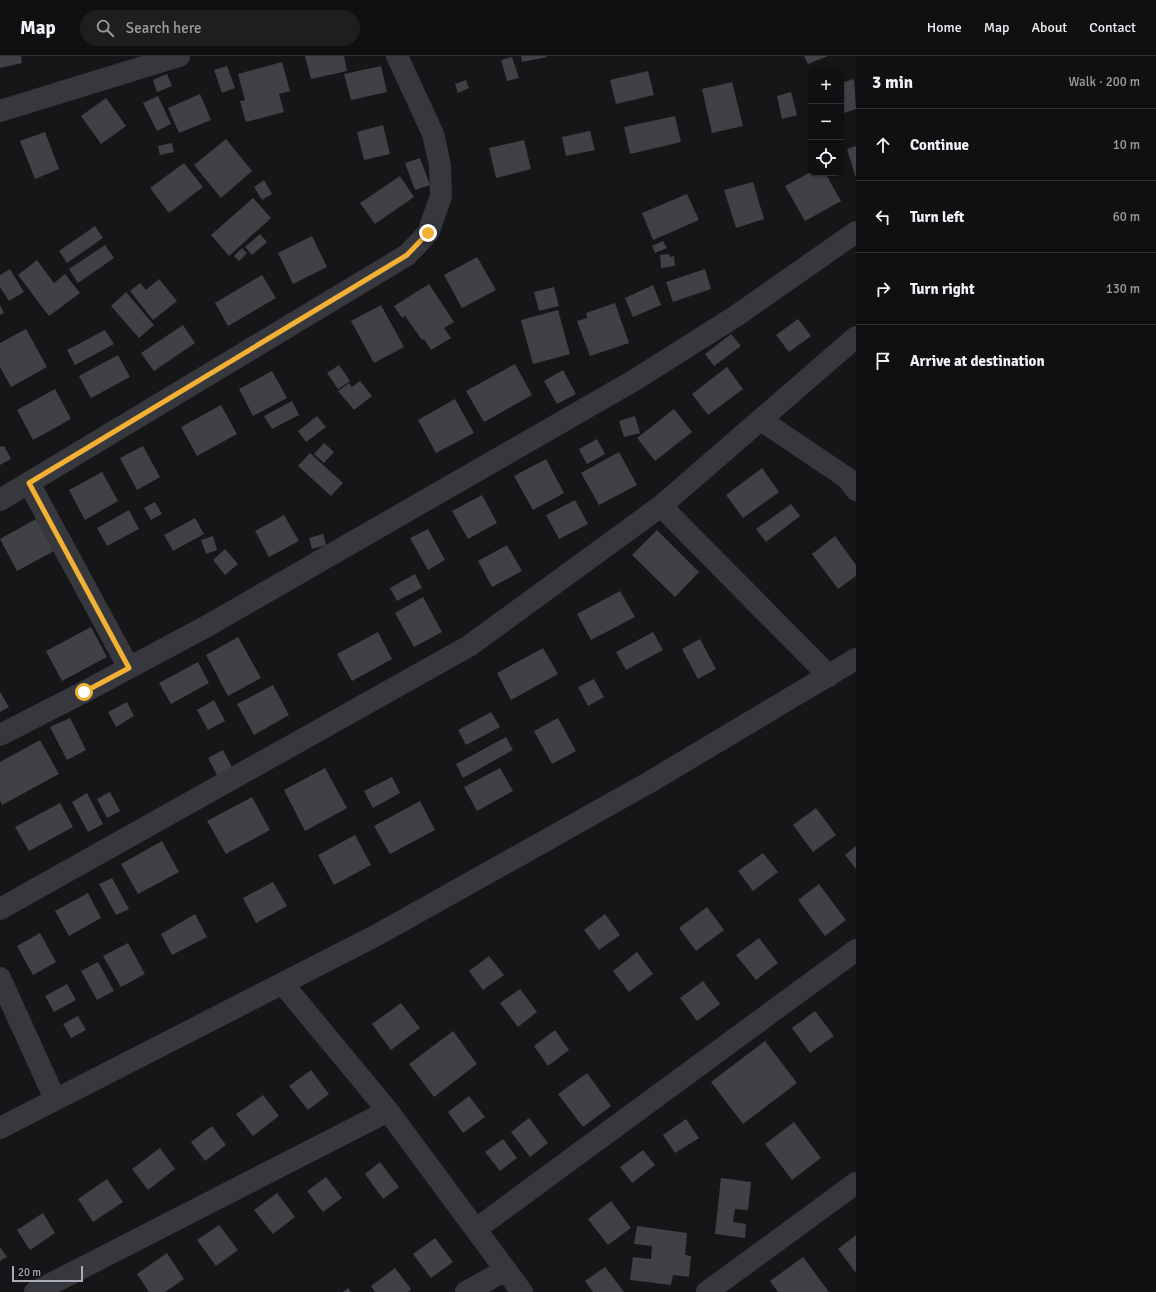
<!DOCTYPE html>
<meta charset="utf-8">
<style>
body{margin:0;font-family:Signika,sans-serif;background:#1e1e20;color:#f1f3f6}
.controls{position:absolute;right:12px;top:12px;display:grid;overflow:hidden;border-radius:8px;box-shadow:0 1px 3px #0004}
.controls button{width:36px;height:36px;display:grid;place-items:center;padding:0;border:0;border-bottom:1px solid #303032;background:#101012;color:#f1f3f6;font:20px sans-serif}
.scale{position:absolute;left:12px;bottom:10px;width:71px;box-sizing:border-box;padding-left:4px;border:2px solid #a8adb8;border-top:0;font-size:11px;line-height:14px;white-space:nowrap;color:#a8adb8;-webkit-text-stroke:3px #111113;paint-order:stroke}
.stop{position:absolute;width:12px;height:12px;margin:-9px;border:3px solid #f2b134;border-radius:50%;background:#fff}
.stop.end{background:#f2b134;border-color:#fff;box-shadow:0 1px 4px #0008}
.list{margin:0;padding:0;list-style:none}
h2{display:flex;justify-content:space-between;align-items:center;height:52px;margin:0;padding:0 16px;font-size:17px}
h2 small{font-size:13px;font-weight:400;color:#9c9d9f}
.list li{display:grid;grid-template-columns:26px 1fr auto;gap:12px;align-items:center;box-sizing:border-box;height:72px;padding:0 16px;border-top:1px solid #303032}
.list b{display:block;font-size:15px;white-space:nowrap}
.list em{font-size:13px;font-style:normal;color:#9c9d9f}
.icon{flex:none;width:22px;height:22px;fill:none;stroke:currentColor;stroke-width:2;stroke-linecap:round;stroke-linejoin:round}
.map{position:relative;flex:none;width:856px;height:1236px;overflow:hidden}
header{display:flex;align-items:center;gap:24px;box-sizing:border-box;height:56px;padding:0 20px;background:#101012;border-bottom:1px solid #303032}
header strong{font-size:19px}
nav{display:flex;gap:22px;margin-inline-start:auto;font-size:14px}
.search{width:280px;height:36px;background:#1e1e20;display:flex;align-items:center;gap:10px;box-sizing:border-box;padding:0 14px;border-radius:22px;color:#9c9d9f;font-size:15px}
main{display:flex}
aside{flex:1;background:#101012}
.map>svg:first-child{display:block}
</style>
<header>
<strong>Map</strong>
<div class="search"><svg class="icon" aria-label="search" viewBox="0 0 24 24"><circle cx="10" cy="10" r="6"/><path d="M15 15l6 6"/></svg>Search here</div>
<nav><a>Home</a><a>Map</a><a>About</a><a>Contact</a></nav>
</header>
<main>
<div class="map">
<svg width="856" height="1236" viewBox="0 0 856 1236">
<rect width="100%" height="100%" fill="#161618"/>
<!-- building -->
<path fill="#404145" d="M0,0h21l1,7 -22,5z
M305,0h39l3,15 -36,8z
M521,0h25l1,1 -25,5z
M804,0h24l-20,8z
M512,1l7,21 -12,3 -6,-21z
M282,6l8,29 -11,3 5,18 -38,10 -6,-21 5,-1 -7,-26z
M227,10l8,22 -13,5 -8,-23z
M381,10l6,26 -36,8 -7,-26z
M648,15l6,24 -38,9 -6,-24z
M167,18l5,12 -15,6 -4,-12z
M854,23l2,30 -15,5v-31z
M466,24l3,8 -11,5 -3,-9z
M732,26l11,44 -31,7 -10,-44z
M791,36l6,23 -15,4 -5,-23z
M200,38l11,26 -32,13 -11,-25z
M158,40l13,28 -14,7 -14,-28z
M106,42l20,28 -25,18 -20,-28z
M675,60l6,26 -51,12 -6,-27z
M383,69l7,29 -26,6 -7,-28z
M590,75l5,19 -29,6 -4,-19z
M45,76l14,37 -24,10 -15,-38z
M226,83l26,32 -31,27 -27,-33z
M524,84l7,29 -35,9 -7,-30z
M172,87l2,9 -14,3 -2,-9z
M856,90v32l-9,-29z
M420,102l10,27 -15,5 -10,-27z
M184,107l19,24 -34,26 -19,-25z
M811,116l14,1 16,28 -36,20 -20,-35z
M400,120l14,21 -39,27 -15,-21z
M264,124l8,14 -10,6 -8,-13z
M753,126l11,37 -28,9 -12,-38z
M687,138l12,26 -46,20 -11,-27z
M253,142l18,20 -42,38 -18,-21z
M95,170l8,12 -36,25 -8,-12z
M260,178l7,8 -15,13 -7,-8z
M312,180l15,31 -34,17 -15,-31z
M663,185l4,7 -12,5 -3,-7z
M105,189l9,13 -36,25 -9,-14z
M242,192l5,5 -8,8 -5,-5z
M669,198l1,3 4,-1 1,10 -14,2 -1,-13z
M477,201l19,33 -34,18 -18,-33z
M37,204l17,23 11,-9 15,19 -31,23 -31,-41z
M10,213l14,23 -15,9 -9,-14v-12z
M705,213l6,20 -38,13 -7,-20z
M262,219l14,23 -48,28 -13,-23z
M159,223l18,22 -24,19 -23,-29 10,-8 6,7z
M429,228l25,38 -10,6 7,10 -20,12 -7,-11 -2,1 -17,-24 -3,2 -8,-12z
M653,229l8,20 -28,12 -8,-19z
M554,231l5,19 -20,5 -5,-19z
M126,236l28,33 -15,13 -28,-32z
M615,247l14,40 -39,13 -13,-35 10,-3 -1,-5z
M0,249l4,8 -4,2z
M381,249l23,42 -30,16 -23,-42z
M558,254l12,44 -37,10 -12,-44z
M798,263l13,17 -22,16 -13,-17z
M183,269l12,18 -41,28 -13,-18z
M26,273l21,38 -36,20 -11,-20v-24z
M105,274l9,14 -39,21 -8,-15z
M731,278l10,12 -27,20 -9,-12z
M118,299l12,22 -39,21 -12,-22z
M515,308l17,31 -48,27 -18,-31z
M339,309l11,16 -12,8 -11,-16z
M727,311l16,22 -35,26 -16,-21z
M563,314l13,24 -19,10 -13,-23z
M272,315l15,27 -34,18 -14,-27z
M360,325l12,15 -18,14 -16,-19 11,-8 3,4z
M55,333l16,30 -38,21 -16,-30z
M455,343l19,34 -38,20 -18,-33z
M292,345l7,14 -27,14 -8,-13z
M221,349l16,29 -40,22 -16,-29z
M674,353l18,23 -37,29 -18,-23z
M317,360l9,11 -20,15 -8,-11z
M635,360l5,17 -16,4 -5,-16z
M597,383l8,15 -18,10 -8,-15z
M324,387l10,9 -10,11 -10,-9z
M0,389l1,2 3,-1 7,13 -11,6z
M143,390l17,31 -23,13 -17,-32z
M619,396l18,33 -38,20 -18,-32z
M310,397l33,30 -12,13 -33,-30z
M546,403l18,34 -31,17 -19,-34z
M762,412l17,24 -36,26 -17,-23z
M102,416l16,29 -33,19 -16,-30z
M482,439l15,28 -29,16 -16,-28z
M575,444l13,24 -29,15 -13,-24z
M155,446l7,12 -11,6 -7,-12z
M791,448l9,12 -34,26 -10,-13z
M129,454l10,19 -32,17 -10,-18z
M284,459l15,26 -30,16 -14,-26z
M195,462l9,16 -31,17 -9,-16z
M36,463l18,32 -37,20 -17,-32z
M428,473l17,31 -17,10 -18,-32z
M657,474l42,42 -24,25 -43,-42z
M323,478l3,11 -14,4 -3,-11z
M213,480l4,14 -11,4 -5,-14z
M835,480l21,29v11l-18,13 -26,-35z
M507,489l15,26 -30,16 -14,-26z
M225,493l13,15 -13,11 -12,-15z
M415,518l7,14 -25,13 -7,-13z
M620,535l15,26 -44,23 -14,-26z
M423,541l19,35 -28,15 -19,-34z
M91,571l16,30 -45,24 -16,-30z
M378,576l14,27 -40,22 -15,-27z
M653,576l10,18 -37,20 -10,-18z
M238,581l23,41 -33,18 -22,-41z
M700,583l16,30 -18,10 -16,-30z
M543,592l15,26 -47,26 -14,-27z
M198,606l11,21 -38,21 -12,-21z
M594,623l10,18 -16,9 -10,-19z
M273,629l16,30 -35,20 -17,-31z
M0,636l9,15 -9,5z
M214,644l11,21 -17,9 -11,-20z
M127,646l7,14 -18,11 -8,-15z
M491,656l9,15 -34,18 -8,-15z
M70,662l16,32 -19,10 -17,-33z
M558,662l18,33 -24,13 -18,-33z
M506,681l7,13 -50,28 -7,-14z
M40,684l19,34 -57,31 -2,-5v-38z
M223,694l9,17 -15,8 -9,-17z
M325,712l22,40 -42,23 -21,-41z
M500,712l13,23 -36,20 -13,-24z
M392,721l8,16 -27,15 -9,-17z
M110,736l10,19 -13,7 -10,-19z
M87,737l16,31 -15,8 -16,-30z
M252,741l18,33 -44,24 -19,-33z
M420,745l15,29 -45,24 -16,-28z
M60,747l13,24 -44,24 -14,-24z
M816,752l20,27 -23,17 -20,-27z
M355,779l16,30 -37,20 -16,-30z
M162,785l17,31 -41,22 -17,-30z
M856,790v23l-11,-14z
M763,797l15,19 -25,19 -15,-20z
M112,822l17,31 -13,6 -17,-31z
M273,826l14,24 -31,17 -13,-25z
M819,828l27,36 -21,16 -27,-36z
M88,837l13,25 -32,18 -14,-25z
M707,851l17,23 -28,21 -17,-23z
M195,858l12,23 -35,18 -11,-21z
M605,858l15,21 -21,15 -15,-20z
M40,877l16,29 -23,13 -16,-29z
M759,882l19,25 -22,17 -20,-25z
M128,887l17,31 -24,13 -18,-31z
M637,896l16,22 -24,18 -16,-21z
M489,900l15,19 -21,15 -14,-19z
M98,906l16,29 -17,9 -16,-29z
M703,925l17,23 -23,17 -17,-23z
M67,928l9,16 -22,12 -9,-16z
M520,933l17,23 -19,15 -18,-24z
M401,947l19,25 -29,22 -19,-26z
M815,955l19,25 -24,17 -18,-25z
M78,960l8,14 -15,8 -8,-14z
M555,974l14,20 -21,16 -14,-20z
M453,975l24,33 -43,33 -25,-33z
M765,985l32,42 -54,41 -32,-42z
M311,1014l18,24 -21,16 -19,-24z
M587,1017l24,33 -28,21 -25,-33z
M263,1039l16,21 -26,20 -17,-22z
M469,1040l16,21 -22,16 -15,-21z
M529,1062l19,25 -18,14 -19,-25z
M686,1063l13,19 -24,15 -12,-18z
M794,1066l27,36 -29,22 -27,-36z
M212,1070l14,19 -21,16 -14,-19z
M503,1083l14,19 -17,13 -15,-19z
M160,1092l15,21 -27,21 -16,-21z
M643,1094l12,15 -23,18 -12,-16z
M380,1106l19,25 -16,12 -18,-25z
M326,1121l16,21 -19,14 -16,-21z
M721,1122l30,4 -3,28 -13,-1 -2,13 13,2 -1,14 -30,-4z
M107,1123l16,23 -30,20 -15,-23z
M277,1137l18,24 -22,17 -19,-24z
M611,1145l20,27 -23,17 -20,-26z
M43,1157l12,20 -25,17 -13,-20z
M219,1169l19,25 -22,16 -19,-26z
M637,1170l50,7 -2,22 6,1 -2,21 -16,-2 -2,10 -41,-5 3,-23 18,2 1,-13 -18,-2z
M856,1179v38l-18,-24z
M435,1182l18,24 -22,16 -18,-24z
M0,1191l7,10 -7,4z
M167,1197l17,26 -19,13h-16l-12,-18z
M803,1201l26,35h-51l-8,-11z
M605,1211l19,25h-31l-8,-11z
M395,1212l16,21 -3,3h-33l-4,-6z
M348,1232l3,4h-8z"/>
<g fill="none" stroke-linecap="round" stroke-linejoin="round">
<!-- minor -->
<path stroke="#37383d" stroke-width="22" d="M0,55l179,-55
M761,364l86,58 9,12
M29,427l100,185
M0,444l407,-245 21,-22 13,-37 -1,-31 -7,-31 -36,-78
M661,450l168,170
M0,679l84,-43 123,-66 426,-245 103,-65 120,-84
M0,853l469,-263 192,-140 195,-169
M0,922l55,121
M283,928l105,127 134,181
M0,1072l377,-193 271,-152 208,-124
M476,1173l380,-279
M35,1236l353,-181
M466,1236l40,-22
M707,1236l149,-109"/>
</g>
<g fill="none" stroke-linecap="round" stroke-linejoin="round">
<!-- route -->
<path stroke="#f2b134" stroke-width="5" d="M84,636l45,-24 -100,-185 378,-228 21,-22"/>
</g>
</svg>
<div class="controls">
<button>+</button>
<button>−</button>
<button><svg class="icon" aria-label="locate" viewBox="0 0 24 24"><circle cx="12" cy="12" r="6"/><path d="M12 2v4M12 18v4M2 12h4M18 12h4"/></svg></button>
</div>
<div class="scale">20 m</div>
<div class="stop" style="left:84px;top:636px"></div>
<div class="stop end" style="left:428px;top:177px"></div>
</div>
<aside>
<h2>3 min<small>Walk · 200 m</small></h2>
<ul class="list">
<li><svg class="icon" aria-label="ahead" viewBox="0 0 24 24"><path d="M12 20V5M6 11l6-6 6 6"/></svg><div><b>Continue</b></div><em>10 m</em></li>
<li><svg class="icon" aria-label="left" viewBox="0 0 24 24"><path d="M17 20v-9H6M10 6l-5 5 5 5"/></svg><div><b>Turn left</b></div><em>60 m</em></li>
<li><svg class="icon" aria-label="right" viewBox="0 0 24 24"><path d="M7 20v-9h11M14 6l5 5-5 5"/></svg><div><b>Turn right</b></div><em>130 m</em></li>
<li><svg class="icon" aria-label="arrive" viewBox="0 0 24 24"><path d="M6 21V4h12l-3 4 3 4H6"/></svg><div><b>Arrive at destination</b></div></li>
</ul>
</aside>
</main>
